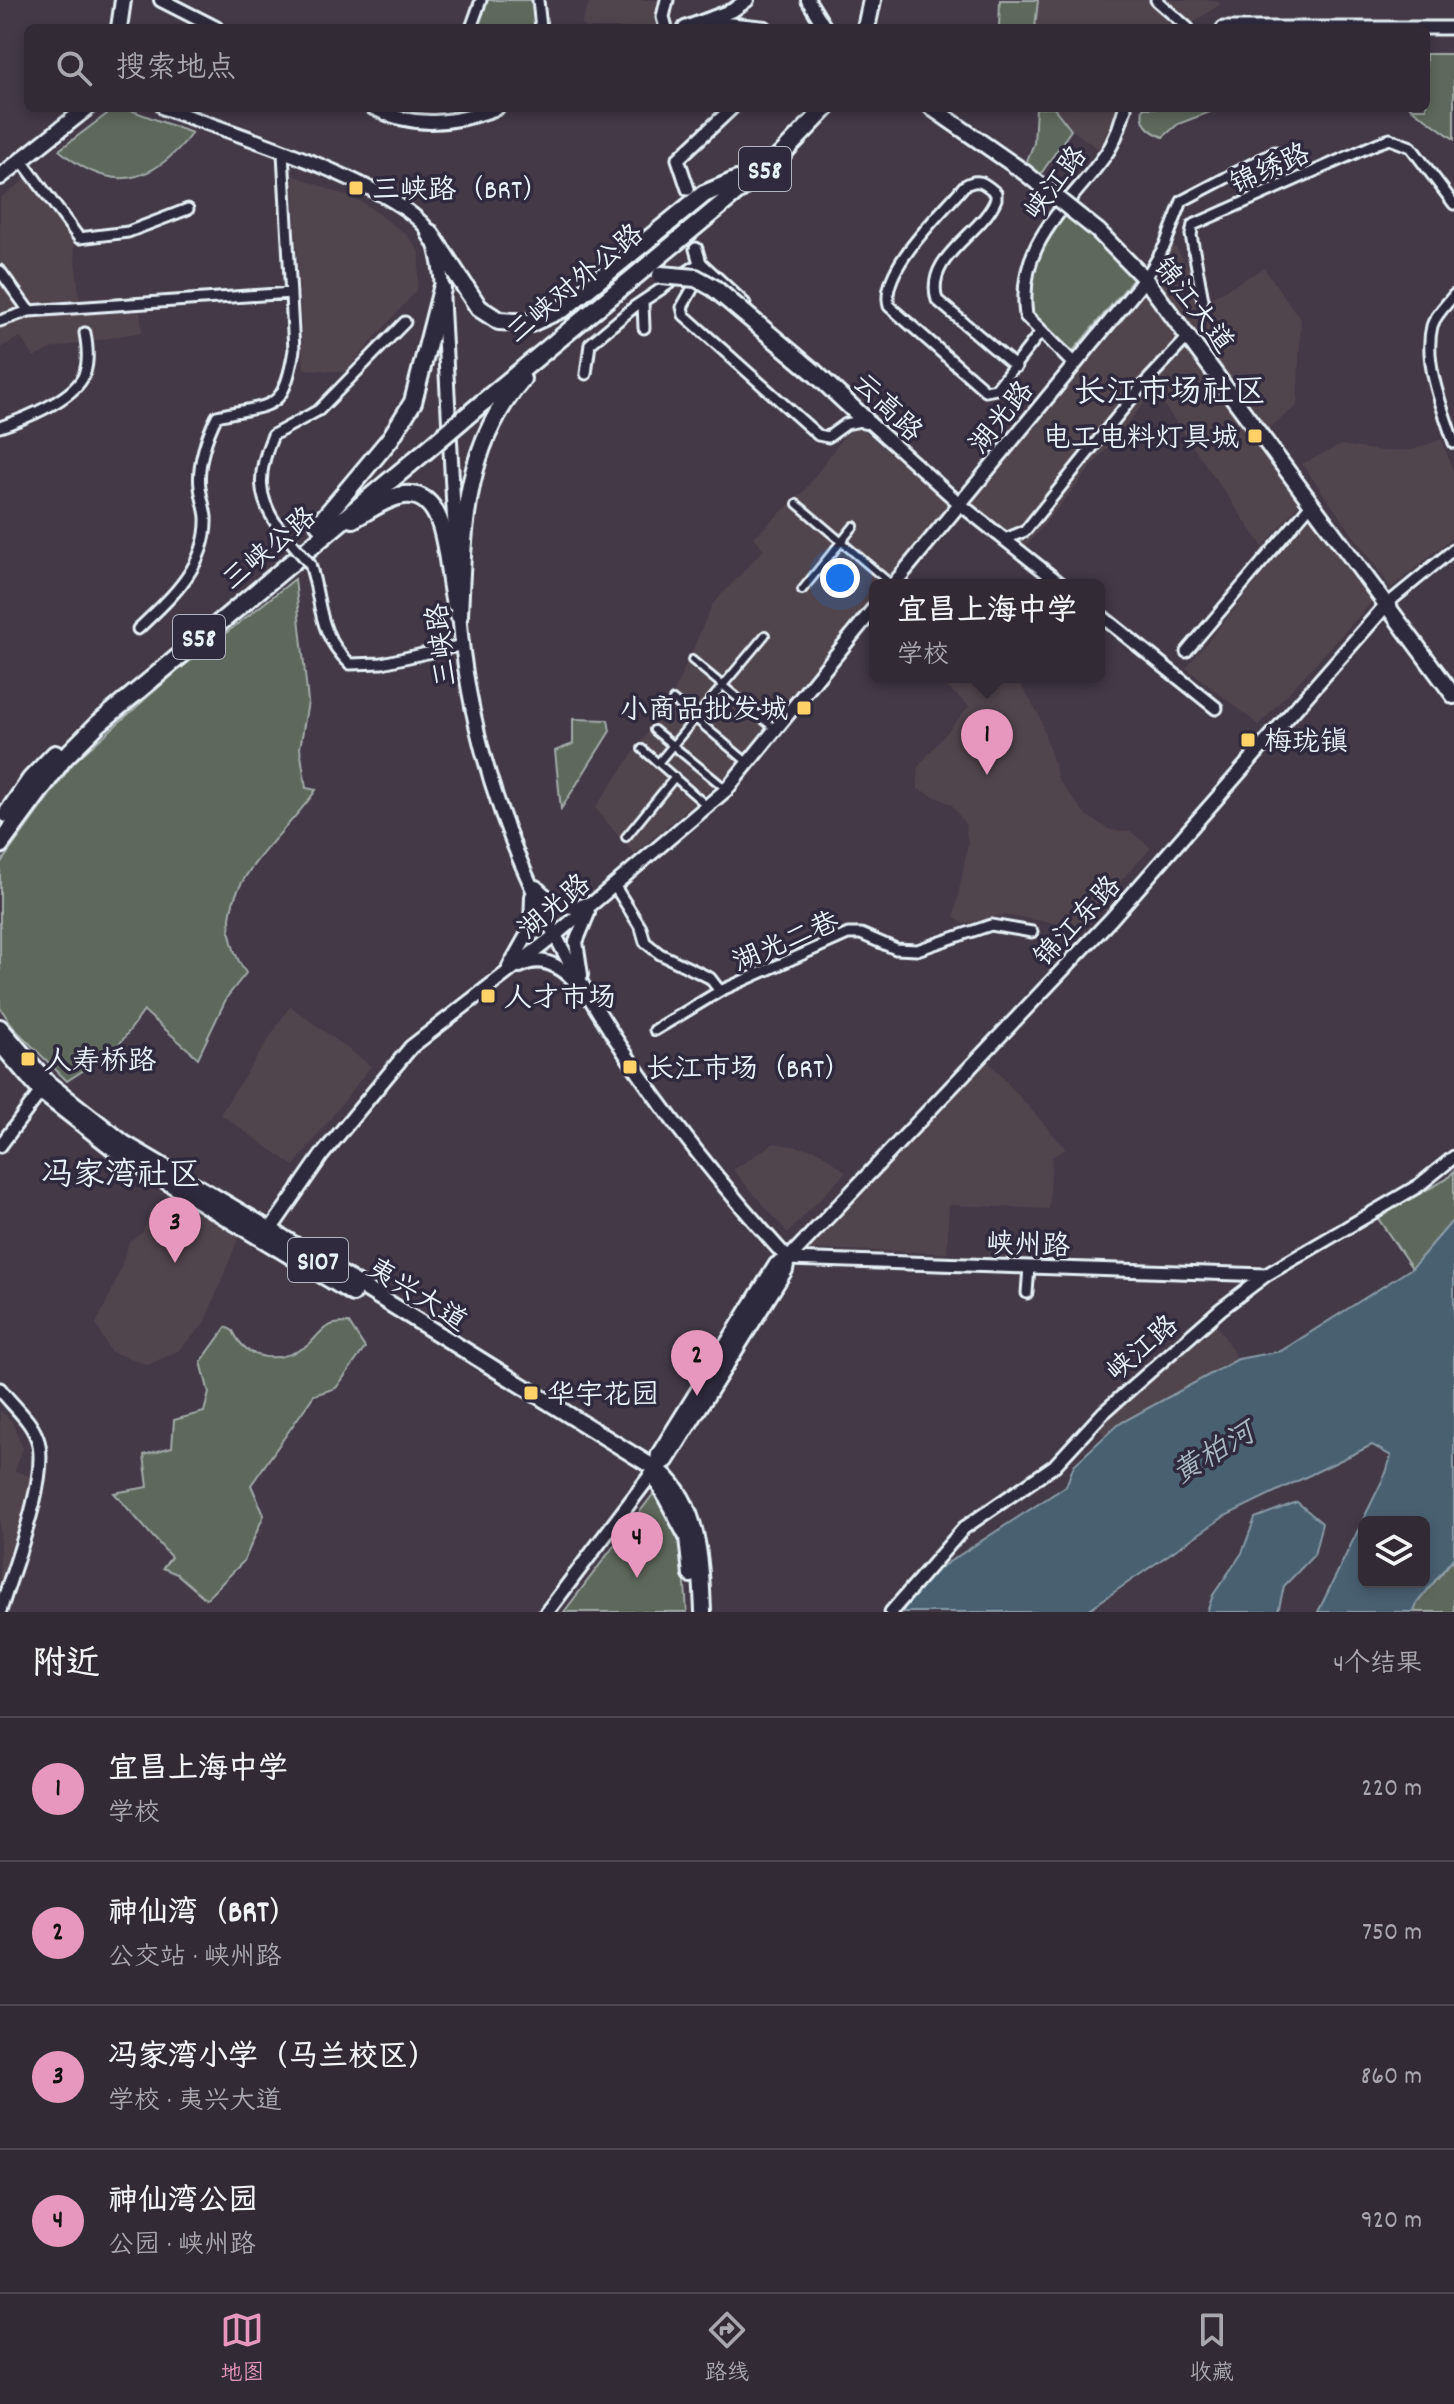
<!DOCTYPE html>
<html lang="zh">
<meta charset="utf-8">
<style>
body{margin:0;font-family:Dekko,"LXGW WenKai TC",sans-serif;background:#3d3741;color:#f1f3f6}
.controls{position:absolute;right:24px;bottom:24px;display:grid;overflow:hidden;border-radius:12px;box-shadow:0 4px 12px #0003}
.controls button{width:72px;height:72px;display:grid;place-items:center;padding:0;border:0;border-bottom:2px solid #4d4750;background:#322b35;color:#f1f3f6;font:40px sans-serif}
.you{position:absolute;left:840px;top:578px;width:28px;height:28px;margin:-20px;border:6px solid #fff;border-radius:50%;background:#1a73e8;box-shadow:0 0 0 12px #1a73e833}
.badge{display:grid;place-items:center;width:52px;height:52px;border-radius:50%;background:#e797bd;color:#111;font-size:26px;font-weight:700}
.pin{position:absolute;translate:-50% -66px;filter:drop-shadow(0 2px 4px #0008)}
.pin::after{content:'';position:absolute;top:42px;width:28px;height:24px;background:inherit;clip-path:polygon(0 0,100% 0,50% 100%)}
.popup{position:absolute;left:869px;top:579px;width:236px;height:104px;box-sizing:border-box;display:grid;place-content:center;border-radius:12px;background:#322b35;filter:drop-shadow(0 2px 6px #0005);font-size:26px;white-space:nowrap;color:#a8a7ad}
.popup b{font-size:30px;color:#f1f3f6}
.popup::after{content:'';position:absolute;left:50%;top:100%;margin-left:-16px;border:16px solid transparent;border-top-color:#322b35}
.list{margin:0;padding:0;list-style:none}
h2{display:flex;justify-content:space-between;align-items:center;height:104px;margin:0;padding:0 32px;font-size:34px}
h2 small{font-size:26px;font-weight:400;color:#a8a7ad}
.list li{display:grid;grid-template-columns:52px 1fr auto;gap:24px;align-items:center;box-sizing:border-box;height:144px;padding:0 32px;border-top:2px solid #4d4750}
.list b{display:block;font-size:30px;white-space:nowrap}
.list p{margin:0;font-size:26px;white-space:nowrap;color:#a8a7ad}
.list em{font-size:26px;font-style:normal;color:#a8a7ad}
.icon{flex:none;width:44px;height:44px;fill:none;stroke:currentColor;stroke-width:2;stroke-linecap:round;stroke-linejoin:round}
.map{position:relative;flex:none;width:1454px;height:1612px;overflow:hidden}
.search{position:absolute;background:#322b35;box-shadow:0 4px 12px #0003;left:24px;right:24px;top:24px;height:88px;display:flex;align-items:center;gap:20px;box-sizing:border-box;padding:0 28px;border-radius:12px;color:#a8a7ad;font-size:30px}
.sheet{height:680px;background:#322b35}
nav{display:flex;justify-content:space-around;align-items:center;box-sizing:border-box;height:112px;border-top:2px solid #4d4750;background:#322b35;font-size:22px;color:#a8a7ad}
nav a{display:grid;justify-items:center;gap:4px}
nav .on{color:#e797bd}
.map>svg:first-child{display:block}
</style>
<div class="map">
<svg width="1454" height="1612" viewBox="0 0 1454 1612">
<rect width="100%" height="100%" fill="#433947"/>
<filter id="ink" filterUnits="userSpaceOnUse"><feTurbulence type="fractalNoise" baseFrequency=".0125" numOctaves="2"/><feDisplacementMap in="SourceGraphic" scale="16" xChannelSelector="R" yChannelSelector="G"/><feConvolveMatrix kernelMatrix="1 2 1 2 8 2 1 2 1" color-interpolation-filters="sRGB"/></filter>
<g filter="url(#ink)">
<!-- built -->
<path fill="#51444e" d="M590,0h71l-1,28h-74l-5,-4z
M1038,0h177l6,4 -36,24h-150z
M1054,108h64l-10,31 -8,11 -38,-27z
M293,175l71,28 43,32 13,18 -3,37 -72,82 -41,-3z
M28,178l45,60 8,76 59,-3 2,21 -89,16 -19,9 -14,-20 -20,11v-150z
M1174,245l35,54 55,-31 37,52 -4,86 -28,22 -116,-150z
M1144,288l159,211 -40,48 -109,-156 -128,156 -55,-44z
M854,422l97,84 -66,79h-10v12l-153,183 -88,74 -39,-46 75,-107 42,-96 52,-56 -10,-12 50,-46z
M1442,439l12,35v62l-63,52 -89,-124 39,-19 40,6 31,-1z
M1312,514l60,88 -113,123 -73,-57z
M935,677h81l23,38 20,66 27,34 24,15 21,2 20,16 -78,84 -13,-8 -56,-9 -41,9 -9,-7 14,-74 -3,-19 -14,-20 -33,-15 -1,-21 52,-62z
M290,1006l81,60 -77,100 -74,-52z
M988,1061l78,88 -14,8 -3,52 -100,-4 -2,48 -138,-4z
M774,1143l43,7 29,22 -58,61 -55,-63z
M167,1193l72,44 -35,87 -26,27 -30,14 -38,-14 -14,-27 19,-40 14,-42 14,-10 7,-22 9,-1z
M1214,1321l24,38 -121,66 -13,12 -7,-13z
M0,1410l12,12 11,26 -8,23 18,6 -33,113z"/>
<!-- green -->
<path fill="#5e685d" stroke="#a3acaa" stroke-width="2" d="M486,0h47l2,28h-58z
M1000,0h38l-3,28h-36z
M1426,54h28v85l-43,-31h15z
M115,108h10l67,25c-40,52 -81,61 -133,17z
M1036,108h18l17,22 -33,48 -13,-12 9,-23z
M1143,108h77l-42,16 -15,13c-14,-6 -23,-13 -20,-29z
M1064,212l71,65 -62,74 -44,-40c-2,-36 16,-69 35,-99z
M295,579l13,123 -8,46 6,40 10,2c-37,55 -122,106 -70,183l-19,24 -29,61 -54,-47 -28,38 -49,32 -51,-51 -16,-22v-144l74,-102 101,-89z
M573,719l35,1 2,11 -49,78 -6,-58 18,-7z
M1454,1171v48l-42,49 -35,-51 70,-38z
M349,1323l16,25 -29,40 -22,7 -63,90 13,30 -20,46 -38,38 -29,-25 -14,-6 8,-11 -57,-64 34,-6 -4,-32 28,-8 2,-27 30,-8 5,-19 -8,-31 25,-35 7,4c15,32 46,32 74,15 8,-6 14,-18 24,-21 5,-2 13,-2 18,-2z
M654,1493l28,51 5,68h-123z
M1454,1558v54h-40l3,-9z"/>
<!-- water -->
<path fill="#496171" stroke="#899ba7" stroke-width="2" fill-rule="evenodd" d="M1454,1219v338l-37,46 -3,9h-96l68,-139 5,-17 -19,-11 -147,71 -140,96h-183l27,-37 137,-89 8,-21 43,-40 121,-66 43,-8 131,-83zM1364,1522h60v60h-60z
M1297,1502l25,21 -8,32 -30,31 -6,26h-71l6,-17 29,-42 13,-35z"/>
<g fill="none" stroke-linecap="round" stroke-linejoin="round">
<!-- pedestrian casing -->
<g stroke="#e8f1f8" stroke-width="12">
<path id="pedestrian" d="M797,504l95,81
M802,590l52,-64
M692,660l83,69
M673,700l74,62
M654,730l72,59
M642,749l64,56
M658,763l107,-128
M626,837l49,-60"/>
</g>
<!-- minor casing -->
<g stroke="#e8f1f8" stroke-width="15">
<path id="minor" d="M538,0l3,28
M1156,0l32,28
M471,28l10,-28
M22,161l57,77 49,-6 60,-23
M0,271l29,40
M1145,279l20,-34 17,-44 93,-49
M694,286l-12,21 2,8 134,120 10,2 18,-13 19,-4
M1454,295c-6,8 -19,20 -22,31 -9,36 11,84 22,117
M1203,300l-12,-65 2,-10 185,-82 12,-4 21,8 43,57
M643,302l1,26
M0,321l29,-10 262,-18
M1016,367l-79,-67c-13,-44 45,-65 59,-101v-6c-12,-10 -18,-16 -32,-7 -23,28 -85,84 -75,120l97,85 10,-2 44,-56
M586,374l4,-30 44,-37 66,-44
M0,427c23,-8 78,-29 85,-55 4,-12 2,-28 0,-39
M280,529c-24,-31 -23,-57 -7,-94l46,-25 86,-88
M1005,539l20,-8 116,-144 48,-51
M310,564c13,41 6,67 40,100l32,-1 81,-18
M1387,604l67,-55
M138,629c33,-31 70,-64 68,-112 -1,-10 -5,-20 -6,-30 -3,-22 7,-52 17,-71 56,-13 66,-2 77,-66l-11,-197
M1186,652l127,-150
M614,885l27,43 4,14 15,12 50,24 10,13
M655,1030l65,-39 128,-57h13l35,15 21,1 74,-25 41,7
M1027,1293l2,-26"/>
</g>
<!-- tertiary casing -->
<g stroke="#e8f1f8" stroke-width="17">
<path id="tertiary" d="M666,28l-3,-11 4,-17
M1223,28h231
M688,189l-10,-30 54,-51
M696,249l4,14 44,41
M1073,363l-47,-47c-10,-76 43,-109 80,-162 10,-14 14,-30 19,-46
M861,415l99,89 102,81
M1099,614l117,94
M0,1146l45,-60
M788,1259l478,16
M0,1389c12,16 30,30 37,49 14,36 -25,133 -37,173
M891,1612l73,-84 90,-62 49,-53 118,-104 45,-34 152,-89 36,-29"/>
</g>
<!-- secondary casing -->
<g stroke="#e8f1f8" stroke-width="18">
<path id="secondary" d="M161,0l55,28
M808,0l17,28
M707,22l58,6
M685,28l48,-18 14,-10
M164,108c56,21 242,78 267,127 8,17 10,36 11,54l14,266
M373,108c42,21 81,16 124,0
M893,585l252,-306
M459,610c16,248 166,470 329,649
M536,887c16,16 32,26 54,16
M520,966c20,-11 39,-1 54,14
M509,967l22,-39 1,-32
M581,975l-5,-33 12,-29
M266,1236l56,-81 89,-108 142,-110 173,-147 149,-183
M656,1468l2,-14 118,-190 12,-5 323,-340 276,-315
M547,1612l109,-144 11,-7 119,-191 2,-11"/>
</g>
<!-- primary casing -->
<g stroke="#e8f1f8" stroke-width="20">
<path id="primary" d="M932,108l92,64
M1098,231l47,48 309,417
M0,1027l48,56 76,60 147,87 390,242c39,34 40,92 42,140
M0,1044l41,48 78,61 234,141
M655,1477l32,60 4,38"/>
</g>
<!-- trunk casing -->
<g stroke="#e8f1f8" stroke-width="20">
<path id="trunk" d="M119,28l4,-28
M0,177l87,-69"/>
</g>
<!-- motorway casing -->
<g stroke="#e8f1f8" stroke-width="22">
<path id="motorway" d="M866,28l6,-28
M430,233l49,75 20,13 32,2 33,-15 140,-114 33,-14
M815,373l50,47
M482,403l297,-246 47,-49
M353,519c15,-8 34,-22 51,-24 47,-5 42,77 51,108
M319,524l71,-85 23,-37 29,-113
M459,615c4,-85 4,-168 63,-236
M7,814l24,-35 24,-25
M0,845l63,-86 35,-35 324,-270"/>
</g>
<!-- pedestrian -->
<use href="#pedestrian" stroke="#2f2a3d" stroke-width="6"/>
<!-- minor -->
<use href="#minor" stroke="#2f2a3d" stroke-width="9"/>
<!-- tertiary -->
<use href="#tertiary" stroke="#2f2a3d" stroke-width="11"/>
<!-- secondary -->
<use href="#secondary" stroke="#2f2a3d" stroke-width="12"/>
<!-- primary -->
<use href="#primary" stroke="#2f2a3d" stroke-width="14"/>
<!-- trunk -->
<use href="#trunk" stroke="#2f2a3d" stroke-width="14"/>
<!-- motorway -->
<use href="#motorway" stroke="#2f2a3d" stroke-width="16"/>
<!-- minor-bridge casing -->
<g stroke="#e8f1f8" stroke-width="15" stroke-linecap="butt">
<path id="minor-bridge" d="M280,529l30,35"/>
</g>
<!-- primary-bridge casing -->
<g stroke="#e8f1f8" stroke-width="20" stroke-linecap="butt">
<path id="primary-bridge" d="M1024,172l74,59"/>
</g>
<!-- motorway-bridge casing -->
<g stroke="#e8f1f8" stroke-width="22" stroke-linecap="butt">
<path id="motorway-bridge" d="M661,275l35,3 18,10 101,85
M422,454l60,-51"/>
</g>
<!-- minor-bridge -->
<use href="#minor-bridge" stroke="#2f2a3d" stroke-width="9"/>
<!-- primary-bridge -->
<use href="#primary-bridge" stroke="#2f2a3d" stroke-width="14"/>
<!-- motorway-bridge -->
<use href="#motorway-bridge" stroke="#2f2a3d" stroke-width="16"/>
</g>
</g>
<!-- markers -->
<g fill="#ffd166" stroke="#2f2a3d" stroke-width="3">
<rect x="348" y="180" width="16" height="16" rx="4"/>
<rect x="1247" y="428" width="16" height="16" rx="4"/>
<rect x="796" y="700" width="16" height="16" rx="4"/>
<rect x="1240" y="732" width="16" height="16" rx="4"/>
<rect x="480" y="988" width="16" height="16" rx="4"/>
<rect x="20" y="1051" width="16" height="16" rx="4"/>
<rect x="622" y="1059" width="16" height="16" rx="4"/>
<rect x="523" y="1385" width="16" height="16" rx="4"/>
</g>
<g text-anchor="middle" stroke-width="7" stroke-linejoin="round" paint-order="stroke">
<!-- shield labels -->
<g fill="#2f2a3d" stroke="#b0b5c0" stroke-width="2">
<rect x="739" y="147" width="52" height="44" rx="6"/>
<rect x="173" y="615" width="52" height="44" rx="6"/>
<rect x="288" y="1238" width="60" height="44" rx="6"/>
</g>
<g font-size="26" font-weight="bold" fill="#e8f1f8">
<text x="765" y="178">S58</text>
<text x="199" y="646">S58</text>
<text x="318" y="1269">S107</text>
</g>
<!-- street labels -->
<g font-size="28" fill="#e8f1f8" stroke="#2f2a3d">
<text transform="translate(1269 167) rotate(-24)" y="10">锦绣路</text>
<text transform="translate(1054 182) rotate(-53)" y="10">峡江路</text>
<text transform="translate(574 282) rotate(-40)" y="10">三峡对外公路</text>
<text transform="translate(1195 304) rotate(52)" y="10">锦江大道</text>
<text transform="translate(889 406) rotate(44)" y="10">云高路</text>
<text transform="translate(1000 416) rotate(-51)" y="10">湖光路</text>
<text transform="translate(268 547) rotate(-40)" y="10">三峡公路</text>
<text transform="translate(440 645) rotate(-97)" y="10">三峡路</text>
<text transform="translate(553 905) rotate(-40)" y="10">湖光路</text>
<text transform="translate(1076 920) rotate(-47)" y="10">锦江东路</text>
<text transform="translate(785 940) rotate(-23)" y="10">湖光二巷</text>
<text transform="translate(1028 1243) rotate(2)" y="10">峡州路</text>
<text transform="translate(418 1293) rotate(32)" y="10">夷兴大道</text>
<text transform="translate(1141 1347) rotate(-41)" y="10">峡江路</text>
</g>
<!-- poi labels -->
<g font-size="28" fill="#e8f1f8" stroke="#2f2a3d" text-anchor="start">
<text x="372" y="198">三峡路（BRT）</text>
<text x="1239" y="446" text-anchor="end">电工电料灯具城</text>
<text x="788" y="718" text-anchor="end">小商品批发城</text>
<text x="1264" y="750">梅珑镇</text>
<text x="504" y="1006">人才市场</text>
<text x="44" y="1069">人寿桥路</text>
<text x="646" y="1077">长江市场（BRT）</text>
<text x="547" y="1403">华宇花园</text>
</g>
<!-- water labels -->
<g font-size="30" font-style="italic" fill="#a8b7c2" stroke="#2f2a3d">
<text transform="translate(1213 1452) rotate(-31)" y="10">黄柏河</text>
</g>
<!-- quarter labels -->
<g font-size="32" fill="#e8f1f8" stroke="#2f2a3d">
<text x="1170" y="401">长江市场社区</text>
<text x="121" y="1184">冯家湾社区</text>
</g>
</g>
</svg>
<div class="controls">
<button><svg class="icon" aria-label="layers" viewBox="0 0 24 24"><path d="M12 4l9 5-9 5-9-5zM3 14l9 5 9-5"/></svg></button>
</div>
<div class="you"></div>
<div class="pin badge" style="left:987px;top:775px">1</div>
<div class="popup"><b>宜昌上海中学</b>学校</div>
<div class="pin badge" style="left:697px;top:1396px">2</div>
<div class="pin badge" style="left:175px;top:1263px">3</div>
<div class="pin badge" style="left:637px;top:1578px">4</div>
<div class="search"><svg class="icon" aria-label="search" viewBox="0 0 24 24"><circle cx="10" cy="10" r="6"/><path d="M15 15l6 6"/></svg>搜索地点</div>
</div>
<section class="sheet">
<h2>附近<small>4个结果</small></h2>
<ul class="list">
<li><span class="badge">1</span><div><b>宜昌上海中学</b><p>学校</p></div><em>220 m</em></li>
<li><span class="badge">2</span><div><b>神仙湾（BRT）</b><p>公交站 · 峡州路</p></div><em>750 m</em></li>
<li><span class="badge">3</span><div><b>冯家湾小学（马兰校区）</b><p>学校 · 夷兴大道</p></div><em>860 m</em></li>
<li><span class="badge">4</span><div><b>神仙湾公园</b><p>公园 · 峡州路</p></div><em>920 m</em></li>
</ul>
</section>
<nav>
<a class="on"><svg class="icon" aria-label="map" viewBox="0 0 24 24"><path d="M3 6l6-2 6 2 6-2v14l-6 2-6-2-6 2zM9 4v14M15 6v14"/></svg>地图</a>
<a><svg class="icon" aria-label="directions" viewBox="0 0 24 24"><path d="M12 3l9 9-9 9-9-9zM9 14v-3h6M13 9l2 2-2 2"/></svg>路线</a>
<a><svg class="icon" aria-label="saved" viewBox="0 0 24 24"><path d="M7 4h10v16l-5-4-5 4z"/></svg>收藏</a>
</nav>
